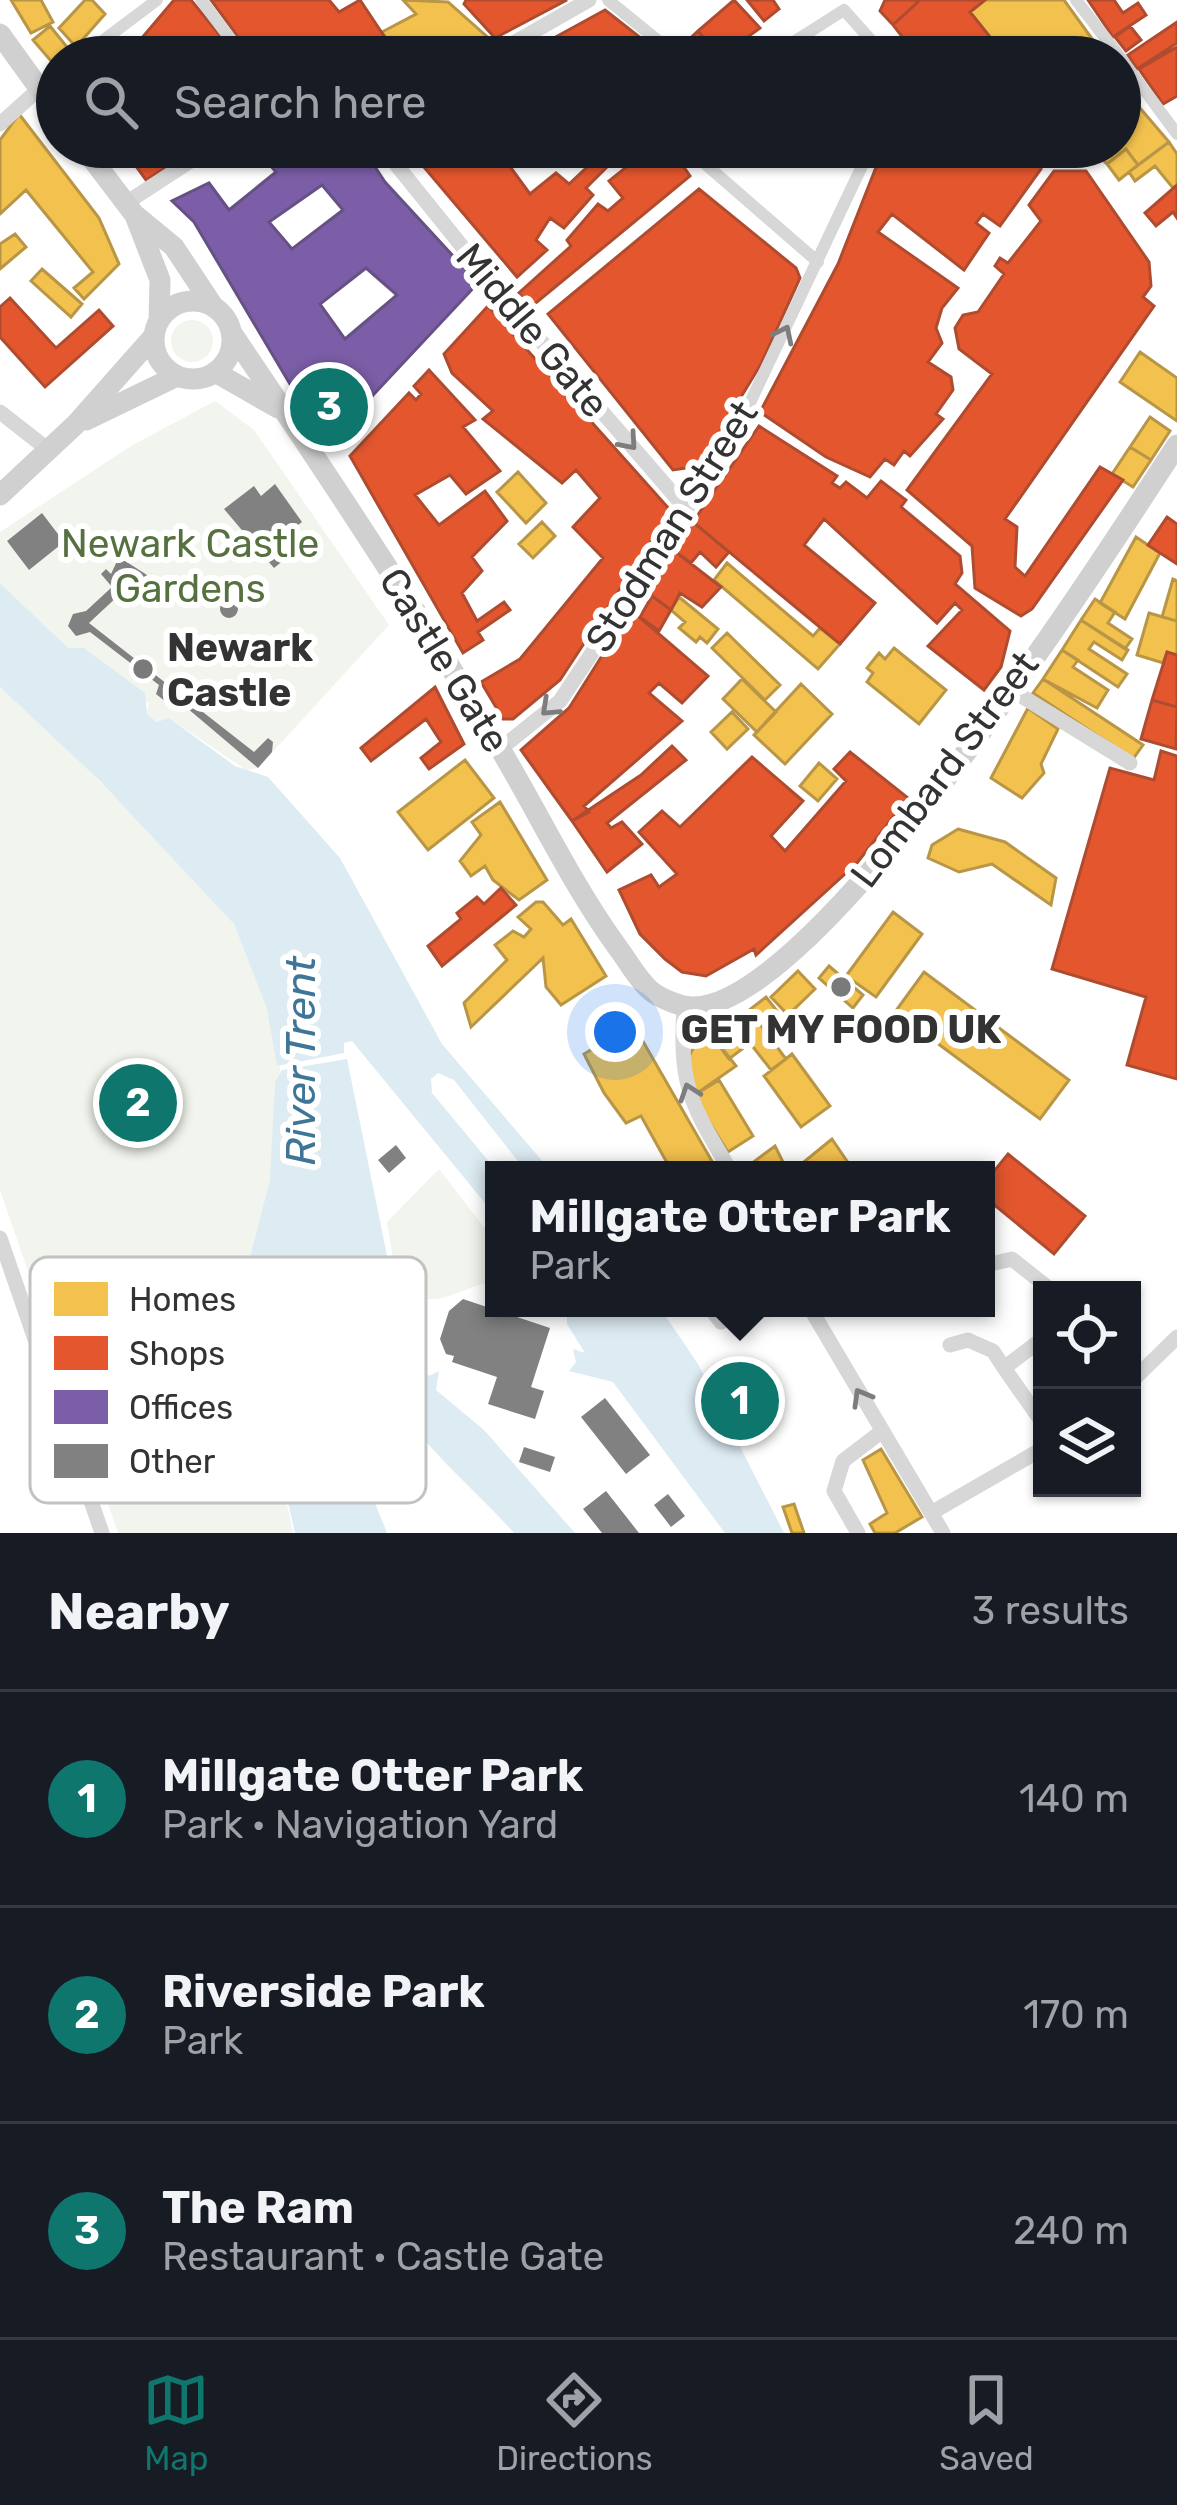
<!DOCTYPE html>
<meta charset="utf-8">
<style>
body{margin:0;font-family:Rubik,sans-serif;background:#242831;color:#f1f3f6}
.controls{position:absolute;right:36px;bottom:36px;display:grid;overflow:hidden;border-radius:0px;box-shadow:0 3px 9px #0004}
.controls button{width:108px;height:108px;display:grid;place-items:center;padding:0;border:0;border-bottom:3px solid #363941;background:#171b24;color:#f1f3f6;font:60px sans-serif}
.you{position:absolute;left:615px;top:1032px;width:42px;height:42px;margin:-30px;border:9px solid #fff;border-radius:50%;background:#1a73e8;box-shadow:0 0 0 18px #1a73e833}
.badge{display:grid;place-items:center;width:78px;height:78px;border-radius:50%;background:#0f766e;color:#fff;font-size:39px;font-weight:700}
.pin{position:absolute;translate:-50% -50%;border:6px solid #fff;box-shadow:0 3px 12px #0006}
.popup{position:absolute;left:485px;top:1161px;width:510px;height:156px;box-sizing:border-box;display:grid;place-content:center;border-radius:0px;background:#171b24;filter:drop-shadow(0 3px 9px #0005);font-size:39px;white-space:nowrap;color:#9ea1a6}
.popup b{font-size:45px;color:#f1f3f6}
.popup::after{content:'';position:absolute;left:50%;top:100%;margin-left:-24px;border:24px solid transparent;border-top-color:#171b24}
.list{margin:0;padding:0;list-style:none}
h2{display:flex;justify-content:space-between;align-items:center;height:156px;margin:0;padding:0 48px;font-size:51px}
h2 small{font-size:39px;font-weight:400;color:#9ea1a6}
.list li{display:grid;grid-template-columns:78px 1fr auto;gap:36px;align-items:center;box-sizing:border-box;height:216px;padding:0 48px;border-top:3px solid #363941}
.list b{display:block;font-size:45px;white-space:nowrap}
.list p{margin:0;font-size:39px;white-space:nowrap;color:#9ea1a6}
.list em{font-size:39px;font-style:normal;color:#9ea1a6}
.icon{flex:none;width:66px;height:66px;fill:none;stroke:currentColor;stroke-width:2;stroke-linecap:round;stroke-linejoin:round}
.map{position:relative;flex:none;width:1177px;height:1533px;overflow:hidden}
.search{position:absolute;background:#171b24;box-shadow:0 3px 9px #0004;left:36px;right:36px;top:36px;height:132px;display:flex;align-items:center;gap:30px;box-sizing:border-box;padding:0 42px;border-radius:66px;color:#9ea1a6;font-size:45px}
.sheet{height:804px;background:#171b24}
nav{display:flex;justify-content:space-around;align-items:center;box-sizing:border-box;height:168px;border-top:3px solid #363941;background:#171b24;font-size:33px;color:#9ea1a6}
nav a{display:grid;justify-items:center;gap:6px}
nav .on{color:#0f766e}
.map>svg:first-child{display:block}
</style>
<div class="map">
<svg width="1177" height="1533" viewBox="0 0 1177 1533">
<rect width="100%" height="100%" fill="#fff"/>
<!-- green -->
<path fill="#f1f5ed" d="M171 341a21 21 0 1 1 42 0a21 21 0 1 1-42 0Z
M215,401l39,29 135,195 -131,143 -12,2 -77,-52 -11,4 -12,-8 3,-10 -81,-56 -68,-65v-51l131,-86z
M0,687l48,41 172,178 14,18 33,85 15,69 -8,16 4,17 -8,69 -37,141 1,54 34,38 25,120h-175l-118,-343z
M439,1169l55,71v41c-39,8 -63,35 -97,3l-10,-62z
M743,1367l26,50 -31,18 -27,-50z"/>
<!-- water -->
<path fill="#ddebf3" d="M0,583l68,65h16l61,45 2,21 10,8 12,-4 66,48 33,11 72,81 102,186 108,126h-25l-71,-90 -16,-7 -7,6 1,14 64,77 -2,44 -142,-173 -8,2v10l-67,13 -10,-57 -33,-85 -135,-144 -99,-93z
M347,1059l46,226 34,58 -6,24 8,9 10,-5 -3,19 48,40 91,103h-61c-40,-45 -87,-82 -120,-133 -11,-17 -19,-44 -39,-52l-18,11c2,63 28,117 50,174h-92l-27,-119 -34,-39 -1,-54 37,-141 5,-98 7,-12z
M567,1308h93l38,56 86,169h-59l-112,-151 -44,-11 7,-9 -3,-13 12,4 -18,-29z"/>
<!-- homes -->
<path fill="#f2c14e" stroke="#b99646" stroke-width="3" d="M11,0h30l12,22 -22,11z
M85,0h7l13,14 -29,33 -17,-19z
M403,0l45,2 45,40 -39,15h-56l-16,-25 34,-18z
M985,0h79l34,47 -13,10h-37l-13,-18 -29,18 -36,-45z
M50,26l25,31h-18v11l-24,-28z
M1120,78l20,30 -20,14z
M1140,108l29,34 -31,23 -12,-16 -19,15 -18,-17h31v-25z
M19,114l80,104 20,46 -35,35 -10,-11 19,-16 -67,-82 -26,24v-74z
M1169,142l8,12v31l-4,3 -18,-22 -20,15 -6,-9z
M1126,149l12,16 -19,15 -12,-16z
M15,234l11,13 -26,22v-25z
M42,269l40,35 -11,13 -40,-36z
M1140,352l37,26v43l-57,-39z
M1150,417l20,14 -19,29 -21,-13z
M1130,447l21,13 -18,27 -21,-13z
M518,472l28,31 -20,20 -29,-31z
M542,522l13,14 -22,22 -14,-14z
M1136,537l24,16 -35,66 -25,-16z
M727,563l86,73 7,-8 20,16 -22,25 -104,-89z
M1173,579l4,2v40l-15,-4z
M679,597l39,32 -11,14 -7,-6 -4,5 -17,-14 6,-6 -14,-12z
M1095,599l20,13 -7,11 24,16 -7,10 -44,-29z
M1149,613l28,8v34l-10,-3 -4,11 -26,-8z
M1081,620l47,30 -6,10 -28,-18 -5,7 38,25 -9,13 -56,-37z
M727,633l53,52 -15,15 -53,-52z
M894,648l52,42 -27,34 -52,-42 6,-9 -6,-5 12,-15 6,6z
M1062,650l16,10 -5,7 35,23 -11,18 -54,-29z
M742,679l34,33 -19,20 -34,-33z
M1043,679l100,66 -10,14 -100,-66z
M801,684l31,30 -47,50 -31,-29z
M1028,708l30,21 -17,35 3,9 -22,25 -31,-20z
M732,712l16,17 -21,20 -16,-17z
M465,760l29,38 -66,52 -30,-38z
M819,763l18,16 -19,22 -18,-15z
M500,802l47,78 -28,20 -26,-20 -8,-14 -14,10 -11,-15 21,-26 -9,-13z
M958,829l47,13 51,36 -5,27 -59,-41 -33,8 -31,-14 4,-13z
M536,902h7l20,23 8,-6 35,57 -45,29 -15,-18 -3,-29 -72,69 -7,-24 43,-43 -12,-15 18,-14 11,6 7,-8 -13,-12z
M893,912l29,22 -46,63 -30,-21z
M829,966l34,29 -10,13 -34,-30z
M798,971l17,18 -27,26 -17,-18z
M924,972l145,108 -29,39 -145,-107z
M766,997l11,14 -17,13 26,35 -15,11 -21,-27 -21,16 -16,-21z
M633,1024l84,146h-46l-30,-54 -15,7 -22,-30 -20,-39z
M711,1034l25,32 -43,30 -5,-38 8,-15z
M792,1054l38,52 -29,21 -37,-51z
M719,1080l34,56 -25,16 -35,-56z
M832,1139l21,31h-59z
M775,1146l12,24h-44z
M881,1449l41,68 -27,16h-20l-5,-9 17,-11 -24,-53z
M794,1504l10,29h-12l-9,-26z"/>
<!-- shops -->
<path fill="#e4572e" stroke="#af4c30" stroke-width="3" d="M174,0h17l45,55 -45,2 -13,-15 -14,15h-16l-12,-12z
M211,0h118l10,12 21,-12 38,57h-145z
M466,0h101l-72,38 -31,-34z
M734,0l26,28 -40,29 -22,-26z
M747,0h26l6,9 -15,12z
M885,0h31l2,2 -25,23 -13,-14z
M985,0l-15,12 36,45h-88l-25,-32 27,-25z
M1088,0h26l9,13 15,-10 8,12 -33,22z
M605,10l60,47h-128l-5,-7z
M1177,22v21l-40,26 -9,-14z
M1130,26l11,14 -15,11 -11,-14z
M698,31l21,25 -1,1h-31l-8,-8z
M1177,47v49l-14,8 -24,-35z
M122,147h76l-52,33z
M407,147h115l6,8 -17,13 19,26 26,-21 13,11 28,-26 9,10 -20,20 7,7 -29,33 -14,-10 -14,22 11,10 -30,27z
M637,147h33l20,29 -159,131 -12,-14 52,-47 -4,-6 31,-36 10,7 15,-13 -14,-17 20,-16 -4,-7z
M884,147h123l15,15 8,-8 11,15 -41,57 -17,-12 -7,9 13,10 -25,37 -72,-56 -14,18 80,56 -16,20 -6,20 6,15 -14,19 23,15 2,13 -17,24 7,5 -33,37 -6,-5 -10,14 -9,-6 -15,18 -44,-20 -66,-45 78,-148z
M1054,171h32l63,91 2,24 -8,11 11,9 -149,213 12,8 -2,40 10,9 75,-109 23,13 -91,129 -11,7 -46,-28 -3,-42 -65,-56 85,-116 -33,-25 -4,-21 8,-13 15,-3 26,-38 -9,-8 5,-8 8,5 33,-42 -12,-16z
M1177,185v33l-4,-6 -17,14 -11,-13z
M699,189l97,79 4,10 -39,86 -62,102 -26,4 -125,-156z
M10,298l46,50 43,-38 14,16 -68,61 -45,-50v-30z
M488,306l183,205 -111,169 -47,39h-10l-22,-37 39,-23 83,-101 -30,-31 27,-29 -24,-28 -14,13 -79,-64 10,-8 -41,-38 -8,-19z
M429,370l46,50 -12,7 37,44 -34,23 -16,-19 -35,20 24,30 46,-34 22,30 -35,36 10,14 -20,22 15,28 27,-19 6,8 -32,22 5,8 -20,13 -113,-197 59,-63 7,7 5,-6 -7,-8z
M759,426l78,50 -5,7 8,5 6,-6 21,16 14,-17 25,19 -5,7 59,49 2,17 -7,11 55,47 -9,36 -17,23 -56,-44 34,-36 -7,-7 -18,20 -113,-104 -20,26 71,58 -35,41 -147,-122z
M1167,517l10,7v40l-29,-19z
M693,522l36,30 -13,15 -16,-15 -9,11 -19,-14z
M672,549l49,38 -19,20 -22,-14 -9,17 -27,-20z
M652,596l19,14 -12,21 -19,-14z
M631,610l77,66 -26,27 -23,-20 -10,10 33,28 -98,85 5,6 -17,9 -51,-71 48,-42z
M1167,652l10,3v52l-25,-7z
M435,687l29,57 -35,25 -8,-11 20,-16 -15,-23 -55,42 -10,-13z
M1152,700l25,7 -1,42 -35,-10z
M672,746l14,14 -79,63 4,5 11,-6 20,22 -35,28 -35,-51 69,-46z
M1161,751l16,5v323l-50,-14 19,-68 -94,-28 58,-201 44,12z
M850,752l58,46 -51,65 -101,92 -2,-6 -48,27 -24,-4 -17,-13 -25,-25 -21,-44 32,-15 8,12 18,-13 -38,-42 23,-21 18,16 72,-70 51,44 -32,35 14,15 61,-70 -12,-12z
M501,888l15,17 -74,61 -14,-20 33,-27 -4,-6 20,-16 7,7z
M1008,1154l77,62 -31,38 -68,-56v-17z"/>
<!-- offices -->
<path fill="#7b5ea7" stroke="#655184" stroke-width="3" fill-rule="evenodd" d="M292,147h70l23,35 93,101 -147,157 -34,-44 -103,-174 -22,-21 37,-18 20,27 47,-38 -12,-14zM322,185l21,25 -51,39 -23,-27zM366,268l31,27 -52,44 -25,-35z"/>
<!-- building -->
<path fill="#818181" d="M275,484l27,38 -18,14 11,15 -21,17 -50,-59 30,-23 7,10z
M42,513l22,29 -35,28 -22,-29z
M119,557l28,18 -4,5 8,8 -21,20 -11,-13 -30,28 165,129 14,-14 5,4 -1,10 -14,16 -84,-71 -8,5 -10,-8 3,-9 -69,-53 -14,4 -8,-10 5,-12 13,-3 26,-24 -11,-13 5,-5 5,5z
M220 609a9 9 0 1 1 18 0a9 9 0 1 1-18 0Z
M396,1145l10,13 -17,15 -11,-13z
M463,1299l87,29 -19,59 13,4 -9,28 -47,-15 9,-27 -45,-15 2,-6 -8,-2 -6,-15 9,-28z
M605,1398l45,57 -24,19 -45,-57z
M524,1447l31,10 -5,15 -31,-10z
M606,1491l33,42h-37l-19,-24z
M668,1494l17,22 -14,11 -17,-22z"/>
<g fill="none" stroke-linecap="round" stroke-linejoin="round">
<!-- pedestrian -->
<path stroke="#d7d7d7" stroke-width="12" d="M201,0l43,57
M608,0l70,57
M1076,0l44,57
M81,57l76,-57
M770,57l74,-47 42,47
M1120,57l57,77
M39,89l18,-14
M696,156l122,106
M687,510l60,-101 124,-262"/>
<!-- minor -->
<path stroke="#d7d7d7" stroke-width="15" d="M489,57l100,-57
M0,124l39,-35
M382,147l120,149 185,214 -127,191 -60,48
M126,203l86,-56
M0,412l46,36
M1010,689l120,74
M684,1006c-5,80 6,97 46,164
M0,1238l102,295
M991,1264l21,-5 39,31
M710,1308l11,14 12,-14
M810,1308l133,225
M1042,1339l-38,29 38,54
M950,1345l18,-5 25,11 11,17
M1132,1381l45,-44
M931,1513l111,-64
M858,1533l-24,-42 9,-30 38,-29"/>
<!-- secondary -->
<path stroke="#d0d0d0" stroke-width="21" d="M0,34l57,79
M83,147l51,67 40,33 39,59
M136,218l24,62 -1,41
M154 340a39 39 0 1 1 78 0a39 39 0 1 1-78 0Z
M231,332c94,139 186,277 271,420 39,66 71,134 116,196 10,13 20,32 33,43 7,6 24,13 33,15 120,24 427,-460 493,-561
M215,372l63,36
M86,420l91,-44
M0,495l76,-71 78,-88"/>
</g>
<!-- one-way arrows -->
<defs><path id="oneway-chevron" d="M-2-3.5L2.5 0L-2 3.5" fill="none" stroke-width="1.6" stroke-linecap="round" stroke-linejoin="round" transform="scale(3)"/></defs>
<g stroke="#7d7d7d">
<use href="#oneway-chevron" transform="translate(784 334) rotate(-64)"/>
<use href="#oneway-chevron" transform="translate(629 442) rotate(49)"/>
<use href="#oneway-chevron" transform="translate(549 708) rotate(137)"/>
<use href="#oneway-chevron" transform="translate(689 1092) rotate(-109)"/>
<use href="#oneway-chevron" transform="translate(861 1397) rotate(-120)"/>
</g>
<!-- markers -->
<g fill="#7a7a7a" stroke="#fff" stroke-width="4.5">
<circle cx="143" cy="669" r="12"/>
<circle cx="841" cy="987" r="12"/>
</g>
<g text-anchor="middle" stroke-width="12" stroke-linejoin="round" paint-order="stroke">
<!-- street labels -->
<g font-size="39" fill="#333" stroke="#fff">
<text transform="translate(533 330) rotate(50)" y="14">Middle Gate</text>
<text transform="translate(671 526) rotate(-58)" y="14">Stodman Street</text>
<text transform="translate(445 660) rotate(58)" y="14">Castle Gate</text>
<text transform="translate(944 769) rotate(-53)" y="14">Lombard Street</text>
</g>
<!-- park labels -->
<g font-size="39" fill="#56703f" stroke="#fff">
<text x="190" y="557">Newark Castle<tspan x="190" dy="45">Gardens</tspan></text>
</g>
<!-- poi labels -->
<g font-size="39" font-weight="bold" fill="#333" stroke="#fff" text-anchor="start">
<text x="167" y="661">Newark<tspan x="167" dy="45">Castle</tspan></text>
<text x="841" y="1043" text-anchor="middle">GET MY FOOD UK</text>
</g>
<!-- water labels -->
<g font-size="42" font-style="italic" fill="#3f7597" stroke="#fff">
<text transform="translate(300 1061) rotate(-90)" y="15">River Trent</text>
</g>
</g>
<!-- legend -->
<rect x="30" y="1257" width="396" height="246" rx="18" fill="#fff" stroke="#c2c2c2" stroke-width="3"/>
<rect x="54" y="1282" width="54" height="34" fill="#f2c14e"/>
<rect x="54" y="1336" width="54" height="34" fill="#e4572e"/>
<rect x="54" y="1390" width="54" height="34" fill="#7b5ea7"/>
<rect x="54" y="1444" width="54" height="34" fill="#818181"/>
<g font-size="33" fill="#333">
<text x="129" y="1311">Homes</text>
<text x="129" y="1365">Shops</text>
<text x="129" y="1419">Offices</text>
<text x="129" y="1473">Other</text>
</g>
</svg>
<div class="controls">
<button><svg class="icon" aria-label="locate" viewBox="0 0 24 24"><circle cx="12" cy="12" r="6"/><path d="M12 2v4M12 18v4M2 12h4M18 12h4"/></svg></button>
<button><svg class="icon" aria-label="layers" viewBox="0 0 24 24"><path d="M12 4l9 5-9 5-9-5zM3 14l9 5 9-5"/></svg></button>
</div>
<div class="you"></div>
<div class="pin badge" style="left:740px;top:1401px">1</div>
<div class="popup"><b>Millgate Otter Park</b>Park</div>
<div class="pin badge" style="left:138px;top:1103px">2</div>
<div class="pin badge" style="left:329px;top:407px">3</div>
<div class="search"><svg class="icon" aria-label="search" viewBox="0 0 24 24"><circle cx="10" cy="10" r="6"/><path d="M15 15l6 6"/></svg>Search here</div>
</div>
<section class="sheet">
<h2>Nearby<small>3 results</small></h2>
<ul class="list">
<li><span class="badge">1</span><div><b>Millgate Otter Park</b><p>Park · Navigation Yard</p></div><em>140 m</em></li>
<li><span class="badge">2</span><div><b>Riverside Park</b><p>Park</p></div><em>170 m</em></li>
<li><span class="badge">3</span><div><b>The Ram</b><p>Restaurant · Castle Gate</p></div><em>240 m</em></li>
</ul>
</section>
<nav>
<a class="on"><svg class="icon" aria-label="map" viewBox="0 0 24 24"><path d="M3 6l6-2 6 2 6-2v14l-6 2-6-2-6 2zM9 4v14M15 6v14"/></svg>Map</a>
<a><svg class="icon" aria-label="directions" viewBox="0 0 24 24"><path d="M12 3l9 9-9 9-9-9zM9 14v-3h6M13 9l2 2-2 2"/></svg>Directions</a>
<a><svg class="icon" aria-label="saved" viewBox="0 0 24 24"><path d="M7 4h10v16l-5-4-5 4z"/></svg>Saved</a>
</nav>
